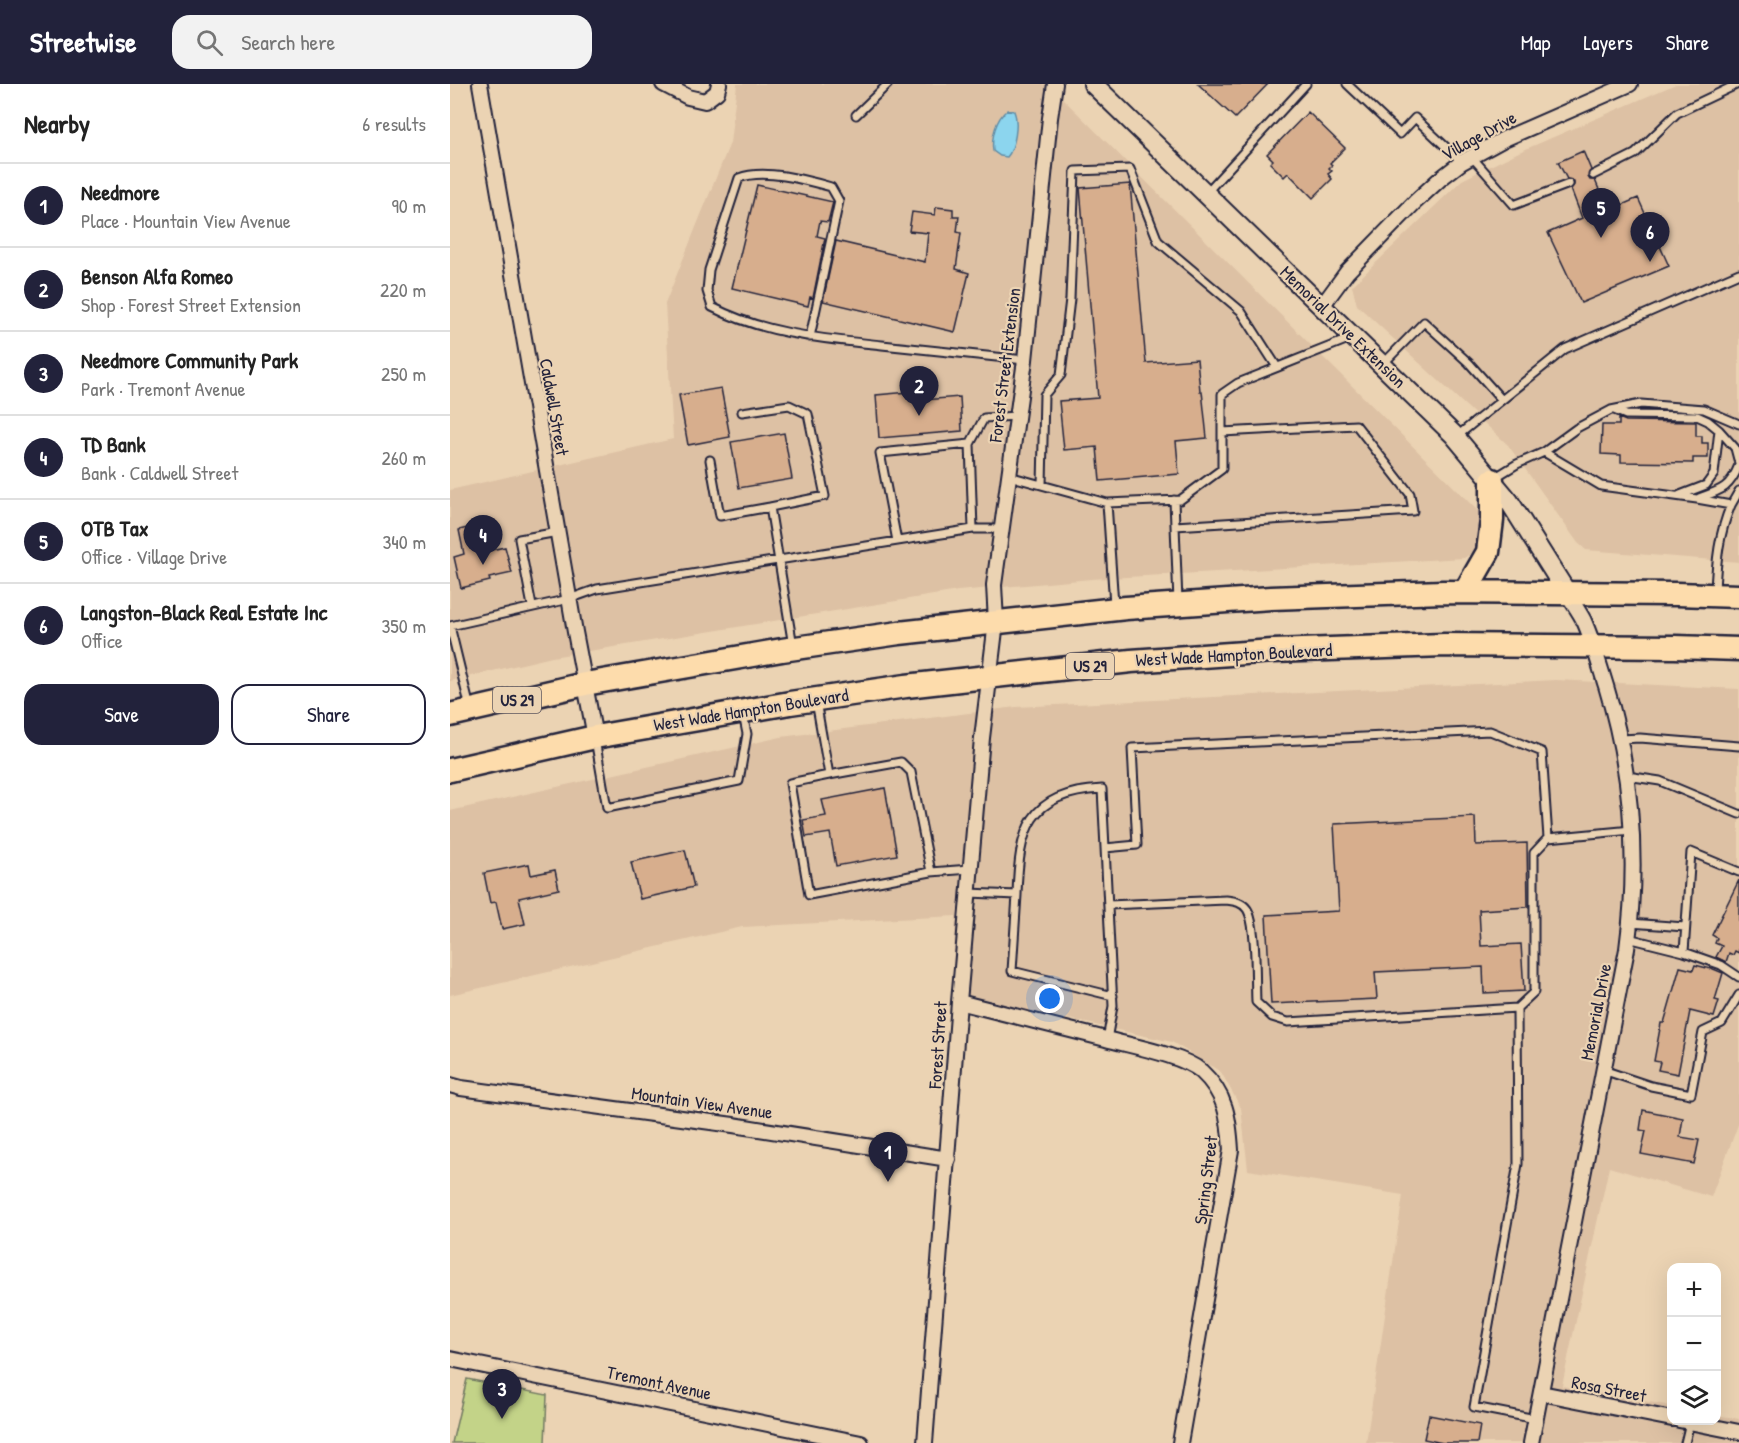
<!DOCTYPE html>
<meta charset="utf-8">
<style>
body{margin:0;font-family:"Patrick Hand",sans-serif;background:#f2f2f2;color:#222}
.controls{position:absolute;right:18px;bottom:18px;display:grid;overflow:hidden;border-radius:12px;box-shadow:0 6px 24px #0002}
.controls button{width:54px;height:54px;display:grid;place-items:center;padding:0;border:0;border-bottom:2px solid #e0e0e0;background:#fff;color:#222;font:30px sans-serif}
.you{position:absolute;left:600px;top:915px;width:21px;height:21px;margin:-15px;border:4px solid #fff;border-radius:50%;background:#1a73e8;box-shadow:0 0 0 9px #1a73e833}
.badge{display:grid;place-items:center;width:39px;height:39px;border-radius:50%;background:#22223b;color:#fff;font-size:20px;font-weight:700}
.pin{position:absolute;translate:-50% -50px;filter:drop-shadow(0 2px 3px #0008)}
.pin::after{content:'';position:absolute;top:32px;width:21px;height:18px;background:inherit;clip-path:polygon(0 0,100% 0,50% 100%)}
.list{margin:0;padding:0;list-style:none}
h2{display:flex;justify-content:space-between;align-items:center;height:78px;margin:0;padding:0 24px;font-size:26px}
h2 small{font-size:20px;font-weight:400;color:#767676}
.list li{display:grid;grid-template-columns:39px 1fr auto;gap:18px;align-items:center;box-sizing:border-box;height:84px;padding:0 24px;border-top:2px solid #e0e0e0}
.list b{display:block;font-size:22px;white-space:nowrap}
.list p{margin:0;font-size:20px;white-space:nowrap;color:#767676}
.list em{font-size:20px;font-style:normal;color:#767676}
.actions{display:flex;gap:12px;padding:18px 24px}
.actions a{flex:1;padding:14px 0;border:2px solid #22223b;border-radius:18px;text-align:center;font-size:21px;color:#22223b}
.actions .main{background:#22223b;color:#fff}
.icon{flex:none;width:33px;height:33px;fill:none;stroke:currentColor;stroke-width:2;stroke-linecap:round;stroke-linejoin:round}
.map{position:relative;flex:none;width:1289px;height:1359px;overflow:hidden}
header{display:flex;align-items:center;gap:36px;box-sizing:border-box;height:84px;padding:0 30px;background:#22223b;color:#fff}
header strong{font-size:28px}
nav{display:flex;gap:33px;margin-inline-start:auto;font-size:21px}
.search{width:420px;height:54px;background:#f2f2f2;display:flex;align-items:center;gap:15px;box-sizing:border-box;padding:0 21px;border-radius:18px;color:#767676;font-size:22px}
main{display:flex}
aside{flex:1;background:#fff}
.map>svg:first-child{display:block}
</style>
<header>
<strong>Streetwise</strong>
<div class="search"><svg class="icon" aria-label="search" viewBox="0 0 24 24"><circle cx="10" cy="10" r="6"/><path d="M15 15l6 6"/></svg>Search here</div>
<nav><a>Map</a><a>Layers</a><a>Share</a></nav>
</header>
<main>
<aside>
<h2>Nearby<small>6 results</small></h2>
<ul class="list">
<li><span class="badge">1</span><div><b>Needmore</b><p>Place · Mountain View Avenue</p></div><em>90 m</em></li>
<li><span class="badge">2</span><div><b>Benson Alfa Romeo</b><p>Shop · Forest Street Extension</p></div><em>220 m</em></li>
<li><span class="badge">3</span><div><b>Needmore Community Park</b><p>Park · Tremont Avenue</p></div><em>250 m</em></li>
<li><span class="badge">4</span><div><b>TD Bank</b><p>Bank · Caldwell Street</p></div><em>260 m</em></li>
<li><span class="badge">5</span><div><b>OTB Tax</b><p>Office · Village Drive</p></div><em>340 m</em></li>
<li><span class="badge">6</span><div><b>Langston-Black Real Estate Inc</b><p>Office</p></div><em>350 m</em></li>
</ul>
<div class="actions"><a class="main">Save</a><a>Share</a></div>
</aside>
<div class="map">
<svg width="1289" height="1359" viewBox="0 0 1289 1359">
<rect width="100%" height="100%" fill="#ebd3b3"/>
<filter id="ink" filterUnits="userSpaceOnUse"><feTurbulence type="fractalNoise" baseFrequency=".0167" numOctaves="2"/><feDisplacementMap in="SourceGraphic" scale="12" xChannelSelector="R" yChannelSelector="G"/><feConvolveMatrix kernelMatrix="1 2 1 2 8 2 1 2 1" color-interpolation-filters="sRGB"/></filter>
<g filter="url(#ink)">
<!-- built -->
<path fill="#ddc1a4" d="M287,0h311l431,428 2,20 -5,19 -12,7 -373,21 -133,12 -406,66 -102,24v-191l223,-51 -8,-135 65,-161z
M1226,0h63v478l-153,-12 -8,-7 -70,-98 -151,-140 -5,-19 110,-106 57,-28z
M1106,596l183,9v433l-28,75 -102,-30 -47,219 109,20 1,14h44l1,-5 22,4v24h-373l37,-248 -155,-25 -7,-62 -20,-36 -49,-30 -221,-49 5,-77 -214,11 -292,68v-184l331,-74 235,-30z"/>
<!-- green -->
<path fill="#c3d388" stroke="#727a62" stroke-width="1.5" d="M17,1295l80,16 -2,48h-93z"/>
<!-- water -->
<path fill="#8cd5ee" stroke="#628da6" stroke-width="1.5" d="M557,26l7,1c5,12 1,37 -7,46l-7,-1 -7,-5c-2,-14 3,-32 14,-41z"/>
<!-- building -->
<path fill="#d7ae8d" stroke="#22223b" stroke-width="1.5" d="M748,0h70l-33,34z
M858,28l37,36 -15,15 2,2 -3,3 3,3 -4,3 4,5 -19,19 -25,-25 -4,4 -14,-14 3,-3 -6,-6z
M1133,67l8,19 -3,7 2,3h5l13,31 30,-13 31,68 -88,37 -33,-70 34,-15 -11,-29 3,-4v-4l-7,-2 -9,-17z
M680,100l16,179 51,-4 3,32h2l5,47 -31,3 3,33 -79,7 -3,-34 -33,3 -5,-49 39,-3 -18,-210z
M307,101l76,17 -5,20 -8,-1 -3,15 8,2 -12,60 -3,-1 -2,9 -76,-18z
M486,123l17,2v7h6l-2,16 4,1 -5,36 13,4 -14,59 -132,-31 13,-60 89,21 3,-29 -19,-2 3,-19 23,3z
M271,304l9,49 -42,8 -9,-50z
M459,308l1,9 50,-4 2,34 -83,7 -3,-43z
M1169,334l7,3 70,1v14h6v7h6v15h-15v5l-72,-1v-7l-20,-1 1,-29h17z
M334,349l8,46 -53,9 -8,-46z
M30,441l6,26 19,-4 7,26 -23,5 1,3 -29,7 -7,-31 10,-3 -5,-24z
M435,704l12,67 -61,11 -6,-33 -24,4 -3,-17 23,-4 -4,-16z
M1025,733l1,28 51,-2 1,64 -49,3 2,36 40,-2 3,47 -40,2 -1,-26 -108,5 2,27 -106,5 -5,-89 73,-4 -5,-87z
M235,766l9,37 -54,12 -9,-37z
M79,780l2,11 24,-5 4,19 -40,9 6,26 -23,5 -6,-27 -6,1 -6,-30z
M1289,796v73l-4,-2 -2,4 -4,-2 -3,9 -10,-5 6,-11 -7,-3 2,-5 -5,-3z
M1245,881l16,4v-1l12,5 -8,27 4,1 -5,16 -24,-6 -12,63 -20,-4 2,-8 -6,-1 7,-38h3l16,-56 13,3z
M1193,1026l40,8 -3,19 19,3 -5,24 -53,-10 5,-23 -6,-1z
M979,1331l51,10 -3,18h-34l-19,-4z"/>
<g fill="none" stroke-linecap="round" stroke-linejoin="round">
<!-- service casing -->
<g stroke="#22223b" stroke-width="11">
<path id="service" d="M897,0l53,50 15,-16 47,44
M406,31l32,-31
M1022,73l42,48 55,-21
M1143,91l42,-21 42,-41 61,-29
M756,109l100,-109
M360,253l29,-136 -8,-14c-25,-7 -67,-19 -92,-9l-30,92 -2,21 5,16c52,27 112,32 170,38 48,5 96,10 143,15
M932,281l42,-43 45,41 33,37
M1164,326l12,5 71,1 11,5 11,9 -5,44 -8,11 -26,10
M292,328l47,-7 19,9 17,82 -55,11 23,139
M1269,346l16,18 4,15
M1006,353l109,-88 174,-76
M520,360l3,85
M1094,368l57,34 96,13 34,6 8,-14
M260,376l10,56 50,-9
M559,392l98,27 73,-3 42,-31v-75l16,-11 113,-45
M1044,394l23,-14 27,-12 33,-24 34,-18 30,-6 63,5 35,15
M592,401l2,-90 17,-20 9,-76 5,-128 55,-2 28,72 83,70 36,56
M1249,414c23,-8 31,-10 40,-33
M724,416l4,102
M657,419l7,102
M725,442l238,-15 -3,-17 -54,-69 -134,7
M447,457l-17,-88 90,-9 14,-26 33,-2
M1265,509c1,-31 4,-60 16,-88
M82,522l-13,-67 39,-7
M366,617l13,74 72,-13 10,10 20,100 39,-3
M20,624l-20,-82 119,-27 28,-10 376,-60h28
M145,655l12,69 132,-27 8,-47 -4,-20
M1171,655l19,-1 99,8
M379,691l-39,8 19,112 122,-23
M1177,692l33,5 79,33
M1098,754l84,-8
M1289,788l-48,-20 -7,100 37,13 18,12
M519,809l48,2c2,-66 11,-102 85,-106l3,59
M567,811l-5,76 101,25
M658,821l118,-5c9,1 16,2 21,9 10,16 8,72 9,93l16,15 16,5 229,-14
M1180,839l55,4
M1178,854l56,14
M657,956l6,-34 -8,-158 32,-3 -5,-97 358,-17 52,21 6,86 -14,15v139l-17,16 1,156 -44,243 62,12
M1153,986l48,16 40,8 12,-62 19,-9 17,-28
M1235,1359l5,-21"/>
</g>
<!-- minor casing -->
<g stroke="#22223b" stroke-width="18">
<path id="minor" d="M30,0l95,548 20,105
M213,0l25,13 17,4 12,-9 2,-8
M872,222l25,-34 69,-71 24,-22 22,-17 42,-23 126,-55
M509,918c49,12 98,25 147,37 25,7 76,16 95,32 25,23 28,47 30,79l-51,293
M0,1001l11,3 272,37 215,34
M0,1275l411,84
M1091,1309l131,26
M1229,1336l60,12
M475,1359l34,-441 23,-264 14,-116 -2,-37 31,-225 25,-242 5,-34
M1081,1359l96,-494c12,-90 5,-177 -21,-263 -7,-22 -13,-45 -22,-65 -5,-10 -12,-19 -17,-28"/>
</g>
<!-- tertiary casing -->
<g stroke="#22223b" stroke-width="22">
<path id="tertiary" d="M643,0l360,350 56,67 58,92"/>
</g>
<!-- primary casing -->
<g stroke="#22223b" stroke-width="27">
<path id="primary" d="M1015,508l23,-40 4,-32v-40
M0,631l135,-31 197,-34 117,-17 227,-25 145,-10 172,-6 233,2 63,2
M0,686l145,-33 195,-34 116,-17 225,-25 142,-10 171,-6 231,2 64,2"/>
</g>
<!-- service -->
<use href="#service" stroke="#ebd3b3" stroke-width="7"/>
<!-- minor -->
<use href="#minor" stroke="#ebd3b3" stroke-width="14"/>
<!-- tertiary -->
<use href="#tertiary" stroke="#ebd3b3" stroke-width="18"/>
<!-- primary -->
<use href="#primary" stroke="#fddcac" stroke-width="22"/>
</g>
</g>
<g text-anchor="middle" stroke-width="4.5" stroke-linejoin="round" paint-order="stroke">
<!-- shield labels -->
<g fill="#ebd3b3" stroke="#5e575f" stroke-width="1.5">
<rect x="616" y="569" width="48" height="26" rx="4.5"/>
<rect x="43" y="603" width="48" height="26" rx="4.5"/>
</g>
<g font-size="16" font-weight="bold" fill="#22223b">
<text x="640" y="588">US 29</text>
<text x="67" y="622">US 29</text>
</g>
<!-- street labels -->
<g font-size="18" fill="#22223b" stroke="#ebd3b3">
<text transform="translate(1029 52) rotate(-29)" y="6">Village Drive</text>
<text transform="translate(893 243) rotate(44)" y="6">Memorial Drive Extension</text>
<text transform="translate(555 281) rotate(-83)" y="6">Forest Street Extension</text>
<text transform="translate(104 323) rotate(80)" y="6">Caldwell Street</text>
<text transform="translate(784 571) rotate(-3)" y="6">West Wade Hampton Boulevard</text>
<text transform="translate(301 626) rotate(-9)" y="6">West Wade Hampton Boulevard</text>
<text transform="translate(1146 928) rotate(-79)" y="6">Memorial Drive</text>
<text transform="translate(488 961) rotate(-86)" y="6">Forest Street</text>
<text transform="translate(252 1019) rotate(8)" y="6">Mountain View Avenue</text>
<text transform="translate(756 1096) rotate(-83)" y="6">Spring Street</text>
<text transform="translate(209 1299) rotate(12)" y="6">Tremont Avenue</text>
<text transform="translate(1159 1305) rotate(11)" y="6">Rosa Street</text>
</g>
</g>
</svg>
<div class="controls">
<button>+</button>
<button>−</button>
<button><svg class="icon" aria-label="layers" viewBox="0 0 24 24"><path d="M12 4l9 5-9 5-9-5zM3 14l9 5 9-5"/></svg></button>
</div>
<div class="you"></div>
<div class="pin badge" style="left:438px;top:1098px">1</div>
<div class="pin badge" style="left:469px;top:332px">2</div>
<div class="pin badge" style="left:52px;top:1335px">3</div>
<div class="pin badge" style="left:33px;top:481px">4</div>
<div class="pin badge" style="left:1151px;top:154px">5</div>
<div class="pin badge" style="left:1200px;top:178px">6</div>
</div>
</main>
